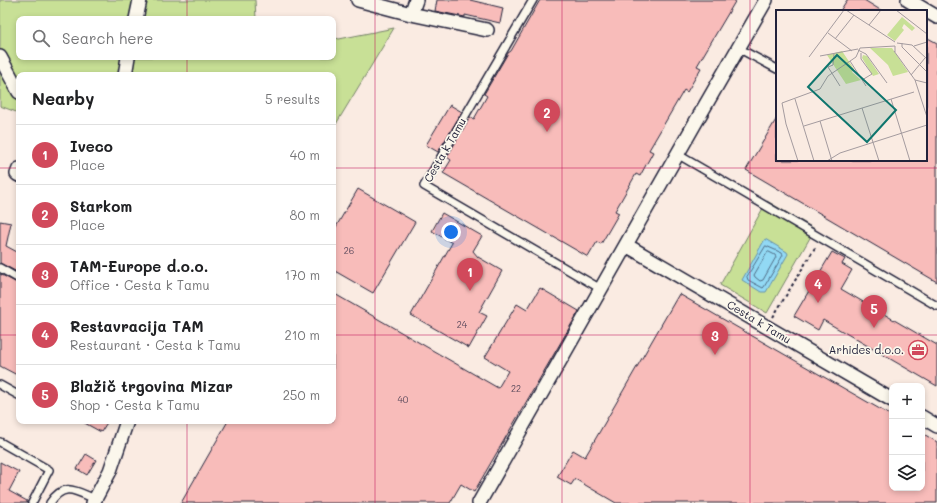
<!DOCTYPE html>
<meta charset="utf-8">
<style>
body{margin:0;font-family:Mali,sans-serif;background:#f6f6f6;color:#202124}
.controls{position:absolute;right:12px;bottom:12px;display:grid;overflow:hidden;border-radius:8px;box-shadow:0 2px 6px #0003}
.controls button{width:36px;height:36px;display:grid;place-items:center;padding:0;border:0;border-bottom:1px solid #e0e0e0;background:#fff;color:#202124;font:20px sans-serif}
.you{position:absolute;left:451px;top:232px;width:14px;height:14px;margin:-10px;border:3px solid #fff;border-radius:50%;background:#1a73e8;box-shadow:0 0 0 6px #1a73e833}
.badge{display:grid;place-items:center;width:26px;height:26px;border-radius:50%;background:#d1495b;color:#fff;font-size:13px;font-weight:700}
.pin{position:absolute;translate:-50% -33px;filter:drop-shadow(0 1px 2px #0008)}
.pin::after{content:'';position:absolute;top:21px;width:14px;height:12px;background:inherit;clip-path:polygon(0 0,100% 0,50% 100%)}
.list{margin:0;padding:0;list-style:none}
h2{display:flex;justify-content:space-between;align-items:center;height:52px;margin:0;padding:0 16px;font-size:17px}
h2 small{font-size:13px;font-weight:400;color:#757577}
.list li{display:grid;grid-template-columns:26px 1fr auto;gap:12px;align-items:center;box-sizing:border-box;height:60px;padding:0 16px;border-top:1px solid #e0e0e0}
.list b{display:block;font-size:15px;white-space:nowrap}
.list p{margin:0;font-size:13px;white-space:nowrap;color:#757577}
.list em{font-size:13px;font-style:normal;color:#757577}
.icon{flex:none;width:22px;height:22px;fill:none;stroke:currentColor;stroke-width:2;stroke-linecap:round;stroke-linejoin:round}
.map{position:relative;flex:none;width:937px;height:503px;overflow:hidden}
.search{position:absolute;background:#fff;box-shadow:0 2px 6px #0003;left:16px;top:16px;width:320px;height:44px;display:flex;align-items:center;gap:10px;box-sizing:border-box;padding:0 14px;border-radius:8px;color:#757577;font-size:15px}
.panel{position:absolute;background:#fff;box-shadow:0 2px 6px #0003;left:16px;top:72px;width:320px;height:352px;border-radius:8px}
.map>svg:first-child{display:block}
</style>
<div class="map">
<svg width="937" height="503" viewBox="0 0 937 503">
<rect width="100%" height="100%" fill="#faebe2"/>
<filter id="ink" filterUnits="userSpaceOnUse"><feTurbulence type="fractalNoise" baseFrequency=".025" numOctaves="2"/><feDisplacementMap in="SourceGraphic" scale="8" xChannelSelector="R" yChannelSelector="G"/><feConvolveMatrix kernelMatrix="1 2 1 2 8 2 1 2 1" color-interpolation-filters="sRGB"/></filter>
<g filter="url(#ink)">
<!-- green -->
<path fill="#c8e096" stroke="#758168" d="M0,0h255l1,19h-237v38h314v-20l6,2 55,-11 -61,101v-54h-314v38l-19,-7z
M767,201l48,28 -48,84 -47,-28z"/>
<!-- water -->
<path fill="#92d9f4" stroke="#6590aa" d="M765,239l22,13 1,2 -22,38h-5l-19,-12z"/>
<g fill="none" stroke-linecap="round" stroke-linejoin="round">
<!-- shore -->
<path stroke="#4f6b85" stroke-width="1" d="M766,246l16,7 1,2 -19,32 -1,1 -15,-8 -1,-3z
M769,252l6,3 1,2 -13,23 -3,1 -5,-4 -1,-2 13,-22z"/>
</g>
<!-- building -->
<path fill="#f8bcba" stroke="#22223b" d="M437,0h33l33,8 -3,15 -35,-8v2l-30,-6z
M540,0h196l-39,66 4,2 -14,24 -3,-2 -35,60 4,2 -13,24 -4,-2 -21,37 4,2 -18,31 -4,-2 -9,15 -145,-84 8,-13 -4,-3 23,-40 4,2 13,-23 -3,-2 24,-41 3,-2z
M847,0h17l18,11h-42z
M926,37l11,6v239l-191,-112 31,-52v42h149z
M450,105l12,7 -24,40 -12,-7z
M358,189l57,33 -42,71 -40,-23v-38z
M442,213l40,23 -9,15 5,6 24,14 -23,41 8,4 -18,32 -58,-33 41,-72 -20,-12z
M0,221l11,2 -5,23 13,7v20l-19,-10z
M832,252l13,7 -3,5 10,6 -11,19 96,56v41l-114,-66 -5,10 -24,-14z
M0,274l19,10v92l-19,-10z
M540,288l39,23 -105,181 -13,-8 -11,19h-269l47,-82h105v-128l165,95 10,-17 -23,-14 32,-53 10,6z
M679,294l213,122v72h30v-55l15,9v61h-321l-41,-24 -4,6 -14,-8 16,-27 12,7z
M81,421h27l-7,11z
M86,454l10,6 -9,15 -10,-6z
M0,462l19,10 -10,19 18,10v2h-27z"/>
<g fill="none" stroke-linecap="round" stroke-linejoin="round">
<!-- service casing -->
<g stroke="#22223b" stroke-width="10">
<path id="service" d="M533,0l-109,186 177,103
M738,48l39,21
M677,154l260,152
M0,268l19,11
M0,385l18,10 1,-2
M0,442l49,28 -17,33
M50,503c14,-22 26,-12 45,-4"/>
</g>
<!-- minor casing -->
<g stroke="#22223b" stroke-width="16">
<path id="minor" d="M358,0l53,14 76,16
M908,0l29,17
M411,14l5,-14
M136,19l4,-19
M0,57l19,35
M125,75l3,-18
M19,169l-2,5 2,1
M626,245l266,155
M922,417l15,9
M93,503l17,-32 17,-50
M479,503c96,-167 190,-336 287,-503"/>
</g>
<!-- path -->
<path stroke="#22223b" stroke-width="2" stroke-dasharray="3 3" stroke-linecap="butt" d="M773,317l43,-71"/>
<!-- service -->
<use href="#service" stroke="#fbf7ec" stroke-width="7"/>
<!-- minor -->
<use href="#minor" stroke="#fbf7ec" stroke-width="13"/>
</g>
</g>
<!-- grid -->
<path fill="none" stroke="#c2185b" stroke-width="1" stroke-opacity="0.55" d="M187,0v19M375,0v503M562,0v503M750,0v503M187,57v18M0,168h19M333,168h604M0,335h19M333,335h604M187,421v82"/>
<!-- icons -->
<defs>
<g id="office-ring" transform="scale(1)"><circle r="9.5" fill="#fbf7ec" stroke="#d1495b" stroke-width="1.5"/><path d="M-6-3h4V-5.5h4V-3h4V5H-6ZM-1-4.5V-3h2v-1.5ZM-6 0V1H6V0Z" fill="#d1495b"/></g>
</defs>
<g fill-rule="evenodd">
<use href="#office-ring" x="918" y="350"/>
</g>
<g text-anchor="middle" stroke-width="3.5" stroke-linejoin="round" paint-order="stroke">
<!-- number labels -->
<g font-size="9" fill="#58485b">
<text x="349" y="254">26</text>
<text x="462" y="328">24</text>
<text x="516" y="392">22</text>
<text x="403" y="403">40</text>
</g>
<!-- street labels -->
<g font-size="11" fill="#22223b" stroke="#fbf7ec">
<text transform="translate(445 150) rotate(-60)" y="4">Cesta k Tamu</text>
<text transform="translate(759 322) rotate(31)" y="4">Cesta k Tamu</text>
</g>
<!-- poi labels -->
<g font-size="11" fill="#22223b" stroke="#fbf7ec" text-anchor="end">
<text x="904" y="354">Arhides d.o.o.</text>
</g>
</g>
<!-- overview -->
<g transform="translate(776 10)">
<rect width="151" height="151" fill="#faebe2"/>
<path d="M126,7l13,11 -3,3 -8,-7 -2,4 2,2 -9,11 -8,-6zM94,38h22l16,24 -15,4 -5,-11zM66,41l12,18 -2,3 9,8 -15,4 -19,-29zM87,45l4,1 12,18 -6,2 -11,-18z" fill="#c8e096"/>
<path fill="none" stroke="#a49b9f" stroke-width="1" d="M70,0l49,32M120,0l31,24M93,15l12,-15M52,23l24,18M59,29l19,-24M121,33l15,2 15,14M126,33v4l25,25M138,36l13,-4M82,40l8,4 21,29M118,41l21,29 12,37M58,43l-1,12 -5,2 12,19M85,43v6l11,15 -10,6M44,46l38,-7M33,47l35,-47M74,51l16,25M135,65l14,-17M139,70l12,3M19,89l19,62M115,89l19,62M86,98l17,53M44,111l12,40M28,116l110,-34M22,151l-12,-37 -4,-21 38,-14 8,-13 28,-19 4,-9 35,-2v6M51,151l13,-8 87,-28"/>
<path fill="#0f766e" fill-opacity="0.15" stroke="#0f766e" stroke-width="2" d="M61,45l59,55 -29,32 -59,-55z"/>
<rect width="151" height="151" fill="none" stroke="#22223b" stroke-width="2"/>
</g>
</svg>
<div class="controls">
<button>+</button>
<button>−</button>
<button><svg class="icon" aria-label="layers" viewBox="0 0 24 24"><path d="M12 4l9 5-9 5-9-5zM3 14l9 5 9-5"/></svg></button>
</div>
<div class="you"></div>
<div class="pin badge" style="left:470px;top:291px">1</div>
<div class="pin badge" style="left:547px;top:132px">2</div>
<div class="pin badge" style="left:715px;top:355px">3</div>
<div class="pin badge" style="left:818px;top:303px">4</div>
<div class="pin badge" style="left:874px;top:328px">5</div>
<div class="search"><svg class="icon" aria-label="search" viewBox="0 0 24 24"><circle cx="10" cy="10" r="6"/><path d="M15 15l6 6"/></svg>Search here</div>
<section class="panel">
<h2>Nearby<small>5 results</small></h2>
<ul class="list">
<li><span class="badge">1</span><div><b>Iveco</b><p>Place</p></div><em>40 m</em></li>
<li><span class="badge">2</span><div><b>Starkom</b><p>Place</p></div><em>80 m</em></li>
<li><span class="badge">3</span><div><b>TAM-Europe d.o.o.</b><p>Office · Cesta k Tamu</p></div><em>170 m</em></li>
<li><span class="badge">4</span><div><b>Restavracija TAM</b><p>Restaurant · Cesta k Tamu</p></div><em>210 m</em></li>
<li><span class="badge">5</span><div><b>Blažič trgovina Mizar</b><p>Shop · Cesta k Tamu</p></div><em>250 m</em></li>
</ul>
</section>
</div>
